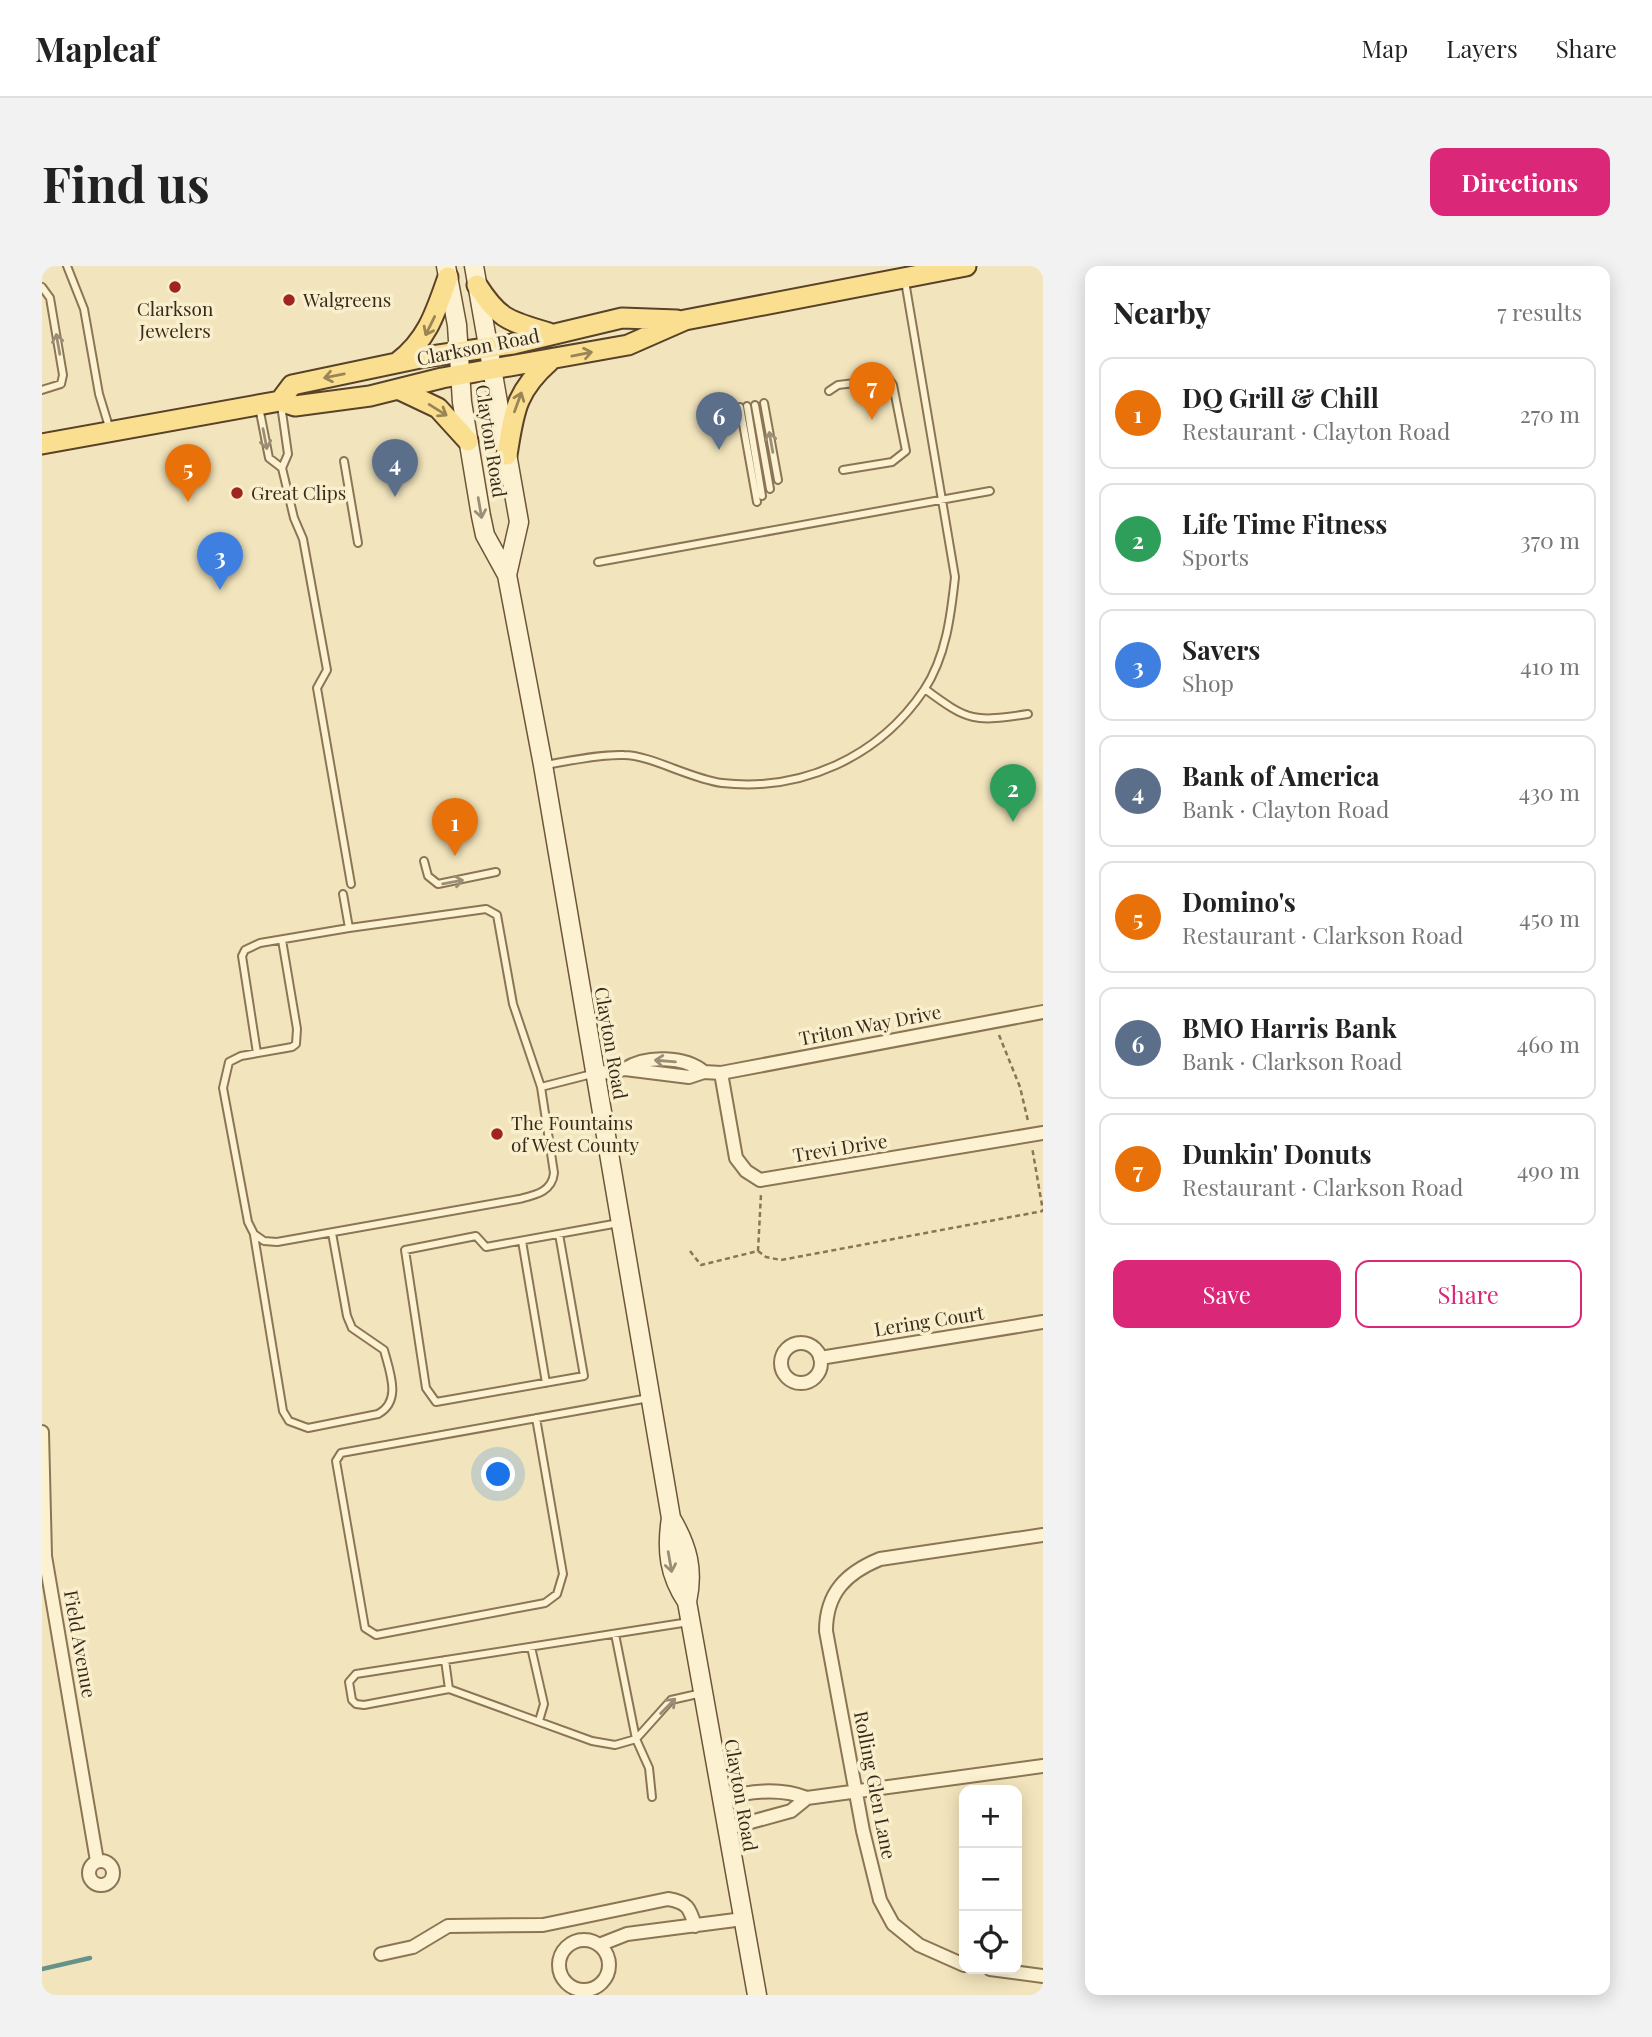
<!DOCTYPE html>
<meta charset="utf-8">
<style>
body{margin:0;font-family:"Playfair Display",serif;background:#f2f2f2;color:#222}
.controls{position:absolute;right:21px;bottom:21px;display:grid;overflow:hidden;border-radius:14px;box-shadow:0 4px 18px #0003}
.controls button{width:63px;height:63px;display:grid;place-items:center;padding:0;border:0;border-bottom:2px solid #e0e0e0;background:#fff;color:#222;font:35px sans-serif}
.you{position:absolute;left:457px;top:1209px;width:24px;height:24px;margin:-18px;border:5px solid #fff;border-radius:50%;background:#1a73e8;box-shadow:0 0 0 10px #1a73e833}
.badge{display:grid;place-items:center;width:46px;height:46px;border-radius:50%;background:#db2777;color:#fff;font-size:23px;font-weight:700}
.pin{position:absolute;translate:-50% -58px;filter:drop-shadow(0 2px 4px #0008)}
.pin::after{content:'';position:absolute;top:37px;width:24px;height:21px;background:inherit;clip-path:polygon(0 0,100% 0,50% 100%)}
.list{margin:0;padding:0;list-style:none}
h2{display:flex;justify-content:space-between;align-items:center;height:91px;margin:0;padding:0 28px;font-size:30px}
h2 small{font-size:23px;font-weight:400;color:#767676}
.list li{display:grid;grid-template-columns:46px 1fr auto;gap:21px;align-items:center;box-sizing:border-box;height:112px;margin:0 14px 14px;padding:0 14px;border:2px solid #e0e0e0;border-radius:14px}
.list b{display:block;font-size:26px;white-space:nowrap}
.list p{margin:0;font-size:23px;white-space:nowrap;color:#767676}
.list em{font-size:23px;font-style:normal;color:#767676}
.actions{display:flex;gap:14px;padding:21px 28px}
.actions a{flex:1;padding:16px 0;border:2px solid #db2777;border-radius:14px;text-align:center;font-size:24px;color:#db2777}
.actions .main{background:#db2777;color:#fff}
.icon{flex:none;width:38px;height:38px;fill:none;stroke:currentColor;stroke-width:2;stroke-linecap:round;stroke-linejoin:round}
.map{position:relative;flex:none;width:1001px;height:1729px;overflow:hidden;border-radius:14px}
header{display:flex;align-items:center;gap:42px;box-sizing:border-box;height:98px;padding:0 35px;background:#fff;border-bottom:2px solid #e0e0e0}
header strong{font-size:33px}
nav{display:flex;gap:38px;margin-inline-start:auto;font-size:24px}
.intro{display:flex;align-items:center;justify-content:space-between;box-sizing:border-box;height:168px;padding:0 42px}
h1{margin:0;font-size:49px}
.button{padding:18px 32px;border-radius:14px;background:#db2777;color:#fff;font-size:24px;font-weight:700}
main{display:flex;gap:42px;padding:0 42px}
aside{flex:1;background:#fff;border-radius:14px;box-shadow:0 4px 18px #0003}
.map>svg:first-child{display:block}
</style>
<header>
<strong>Mapleaf</strong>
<nav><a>Map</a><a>Layers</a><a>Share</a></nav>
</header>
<div class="intro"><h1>Find us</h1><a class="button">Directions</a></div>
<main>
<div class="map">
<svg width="1001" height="1729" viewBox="0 0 1001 1729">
<rect width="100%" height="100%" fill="#f2e5bd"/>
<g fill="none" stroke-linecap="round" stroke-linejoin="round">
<!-- stream -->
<path stroke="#689189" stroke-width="4.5" d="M0,1703l48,-11"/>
<!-- lane casing -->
<g stroke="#8b7554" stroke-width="10">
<path id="lane" d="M25,0l17,43 15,85 11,36
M0,21l8,11 13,77 -2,9 -19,6
M787,125l9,-6 51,-6 4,6 13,66 -14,11 -49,8
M722,137l14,77
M239,139l7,49 -6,14
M713,139l15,84
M705,140l15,90
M217,141l10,51 13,10 12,50 9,21 24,131 -10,18 34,196
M698,141l17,95
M302,195l14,82
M556,296l392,-71
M883,423c44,33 49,33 103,25
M503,499c25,-4 54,-11 79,-10 26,0 67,24 98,28 80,9 157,-26 202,-93 22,-33 27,-75 31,-113l-50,-296
M382,595l4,15 10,8 58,-12
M307,662l137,-19 11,6 16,89 28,83
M240,674l15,89 -1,15 -4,3 -51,9 -12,6 -6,26 25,134 6,12 10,7 13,1 242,-43c16,-4 33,-7 35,-26l-13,-86 51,-13
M215,787l-15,-97 3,-6 15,-7 89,-15 -6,-34
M517,968l25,142 -148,26 -10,-14 -21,-138 71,-14 10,11 133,-24
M212,969l29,176 6,10 19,7 70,-14c24,-13 12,-41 6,-64l-32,-22 -5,-12 -15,-83
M480,975l24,142
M494,1152l27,156 -6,20 -12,9 -169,32 -11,-7 -29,-167 5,-8 308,-55
M647,1356l-333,52 -7,8 3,18 4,4 8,1 85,-16 143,52 23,4 21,-6 35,-39 31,-7
M573,1368l21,105 13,29 3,29
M489,1381l13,57 -5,17
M403,1394l4,29"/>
</g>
<!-- street casing -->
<g stroke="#8b7554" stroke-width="16">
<path id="street" d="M583,803c21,-14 60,-13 79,3
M679,807l15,85 10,13 14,9 283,-47
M552,808l31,-5 64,8 15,-5 17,1 322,-61
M739 1097a20 20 0 1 1 40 0a20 20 0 1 1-40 0Z
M778,1092l223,-36
M0,1166l3,124 52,305
M678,1533c29,-8 59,-12 87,-1l236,-32
M683,1563l66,-18 16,-13
M47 1607a12 12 0 1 1 24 0a12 12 0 1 1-24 0Z
M517 1699a25 25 0 1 1 50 0a25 25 0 1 1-50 0Z
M557,1679l28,-11 116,-15
M339,1688l32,-7 35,-21 95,-1 125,-26c19,3 22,9 27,27
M922,1699l-45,-20 -26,-21 -13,-24 -17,-69 -37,-200c0,-38 20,-58 54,-72l163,-24
M948,1703l53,7"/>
</g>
<!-- secondary casing -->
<g stroke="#6d5538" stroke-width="21">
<path id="secondary" d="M404,0l11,59 5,77 19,114 4,19 22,40 36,190 128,753c-5,33 -2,57 16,84
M432,0l45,256 -12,53
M629,1252c17,29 23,52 16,84l70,393"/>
</g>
<!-- primary casing -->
<g stroke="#584229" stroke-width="23">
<path id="primary" d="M435,19c23,36 33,36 72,48
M356,96c30,-23 38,-51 50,-85
M358,124l38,18 30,33
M238,135l12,-16 133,-28 88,-13 109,-26 55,2
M0,178l238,-43 15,5 75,-10 72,-18 186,-33 57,-25 281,-54
M465,189c7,-43 8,-63 43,-94"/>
</g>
<!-- path -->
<path stroke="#8b7554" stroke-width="2.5" stroke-dasharray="5 3.5" stroke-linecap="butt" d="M957,769l21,52 8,34
M648,985l11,14 57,-14 3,-57
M716,985l8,6 15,3 262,-49 -11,-64"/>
<!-- lane -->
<use href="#lane" stroke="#fcf2d1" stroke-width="6"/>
<!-- street -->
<use href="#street" stroke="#fcf2d1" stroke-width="12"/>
<!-- secondary -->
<use href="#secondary" stroke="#fcf2d1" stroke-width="18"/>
<!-- primary -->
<use href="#primary" stroke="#fadf90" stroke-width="19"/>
</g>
<!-- one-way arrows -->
<defs><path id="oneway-shaft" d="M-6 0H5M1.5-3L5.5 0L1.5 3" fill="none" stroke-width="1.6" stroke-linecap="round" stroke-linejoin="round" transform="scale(1.75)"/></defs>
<g stroke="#9a8556">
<use href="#oneway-shaft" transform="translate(388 60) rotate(116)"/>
<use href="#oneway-shaft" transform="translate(540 88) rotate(-11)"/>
<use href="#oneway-shaft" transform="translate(292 110) rotate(169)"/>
<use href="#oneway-shaft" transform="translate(476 136) rotate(-70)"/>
<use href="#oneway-shaft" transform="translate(396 144) rotate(32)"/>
</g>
<g stroke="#9a8e76">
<use href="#oneway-shaft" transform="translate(16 78) rotate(-100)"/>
<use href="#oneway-shaft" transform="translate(223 173) rotate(79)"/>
<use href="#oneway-shaft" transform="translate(729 176) rotate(-100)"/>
<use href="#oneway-shaft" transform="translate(438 242) rotate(80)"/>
<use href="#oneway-shaft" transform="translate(411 616) rotate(-10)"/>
<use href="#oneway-shaft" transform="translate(623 795) rotate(-175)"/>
<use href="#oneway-shaft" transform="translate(628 1296) rotate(80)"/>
<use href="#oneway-shaft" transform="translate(626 1440) rotate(-45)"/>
</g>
<!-- markers -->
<g fill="#a0251f" stroke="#f9efcd" stroke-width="2.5">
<circle cx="133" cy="21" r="7"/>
<circle cx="247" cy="34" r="7"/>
<circle cx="195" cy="227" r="7"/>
<circle cx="455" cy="868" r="7"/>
</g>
<g text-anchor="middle" stroke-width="7" stroke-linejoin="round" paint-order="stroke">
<!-- poi labels -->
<g font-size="19" fill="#392b1b" stroke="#f9efcd" text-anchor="start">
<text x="261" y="41">Walgreens</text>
<text x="133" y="50" text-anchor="middle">Clarkson<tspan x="133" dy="22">Jewelers</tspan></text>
<text x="209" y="234">Great Clips</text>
<text x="469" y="864">The Fountains<tspan x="469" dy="22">of West County</tspan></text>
</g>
<!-- street labels -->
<g font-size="19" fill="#392b1b" stroke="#f9efcd">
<text transform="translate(436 81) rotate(-11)" y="7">Clarkson Road</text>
<text transform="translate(449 175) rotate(81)" y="7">Clayton Road</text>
<text transform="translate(828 759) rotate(-11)" y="7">Triton Way Drive</text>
<text transform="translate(569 777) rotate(80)" y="7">Clayton Road</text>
<text transform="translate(798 882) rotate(-9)" y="7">Trevi Drive</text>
<text transform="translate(887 1055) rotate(-9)" y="7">Lering Court</text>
<text transform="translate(38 1378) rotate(80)" y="7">Field Avenue</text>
<text transform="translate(833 1519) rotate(79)" y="7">Rolling Glen Lane</text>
<text transform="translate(699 1529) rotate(80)" y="7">Clayton Road</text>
</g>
</g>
</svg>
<div class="controls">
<button>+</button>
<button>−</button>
<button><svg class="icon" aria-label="locate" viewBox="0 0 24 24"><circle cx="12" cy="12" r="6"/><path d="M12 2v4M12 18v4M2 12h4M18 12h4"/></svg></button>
</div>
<div class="you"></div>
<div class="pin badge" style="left:413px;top:590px;background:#e8710a">1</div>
<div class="pin badge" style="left:971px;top:556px;background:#2e9e5b">2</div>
<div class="pin badge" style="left:178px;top:324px;background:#3f7fe0">3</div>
<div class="pin badge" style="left:353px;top:231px;background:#5c6f8a">4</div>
<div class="pin badge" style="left:146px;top:236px;background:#e8710a">5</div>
<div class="pin badge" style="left:677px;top:184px;background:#5c6f8a">6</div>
<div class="pin badge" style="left:830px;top:154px;background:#e8710a">7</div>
</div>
<aside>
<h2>Nearby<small>7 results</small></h2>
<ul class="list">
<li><span class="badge" style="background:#e8710a">1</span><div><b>DQ Grill &amp; Chill</b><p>Restaurant · Clayton Road</p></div><em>270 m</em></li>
<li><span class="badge" style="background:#2e9e5b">2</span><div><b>Life Time Fitness</b><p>Sports</p></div><em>370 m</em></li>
<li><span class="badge" style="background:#3f7fe0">3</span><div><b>Savers</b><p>Shop</p></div><em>410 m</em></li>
<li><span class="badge" style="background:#5c6f8a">4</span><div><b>Bank of America</b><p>Bank · Clayton Road</p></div><em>430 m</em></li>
<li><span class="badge" style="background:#e8710a">5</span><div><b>Domino's</b><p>Restaurant · Clarkson Road</p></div><em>450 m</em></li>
<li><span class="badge" style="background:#5c6f8a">6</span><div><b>BMO Harris Bank</b><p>Bank · Clarkson Road</p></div><em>460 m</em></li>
<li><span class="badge" style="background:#e8710a">7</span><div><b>Dunkin' Donuts</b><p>Restaurant · Clarkson Road</p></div><em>490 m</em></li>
</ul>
<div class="actions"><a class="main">Save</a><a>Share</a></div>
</aside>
</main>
